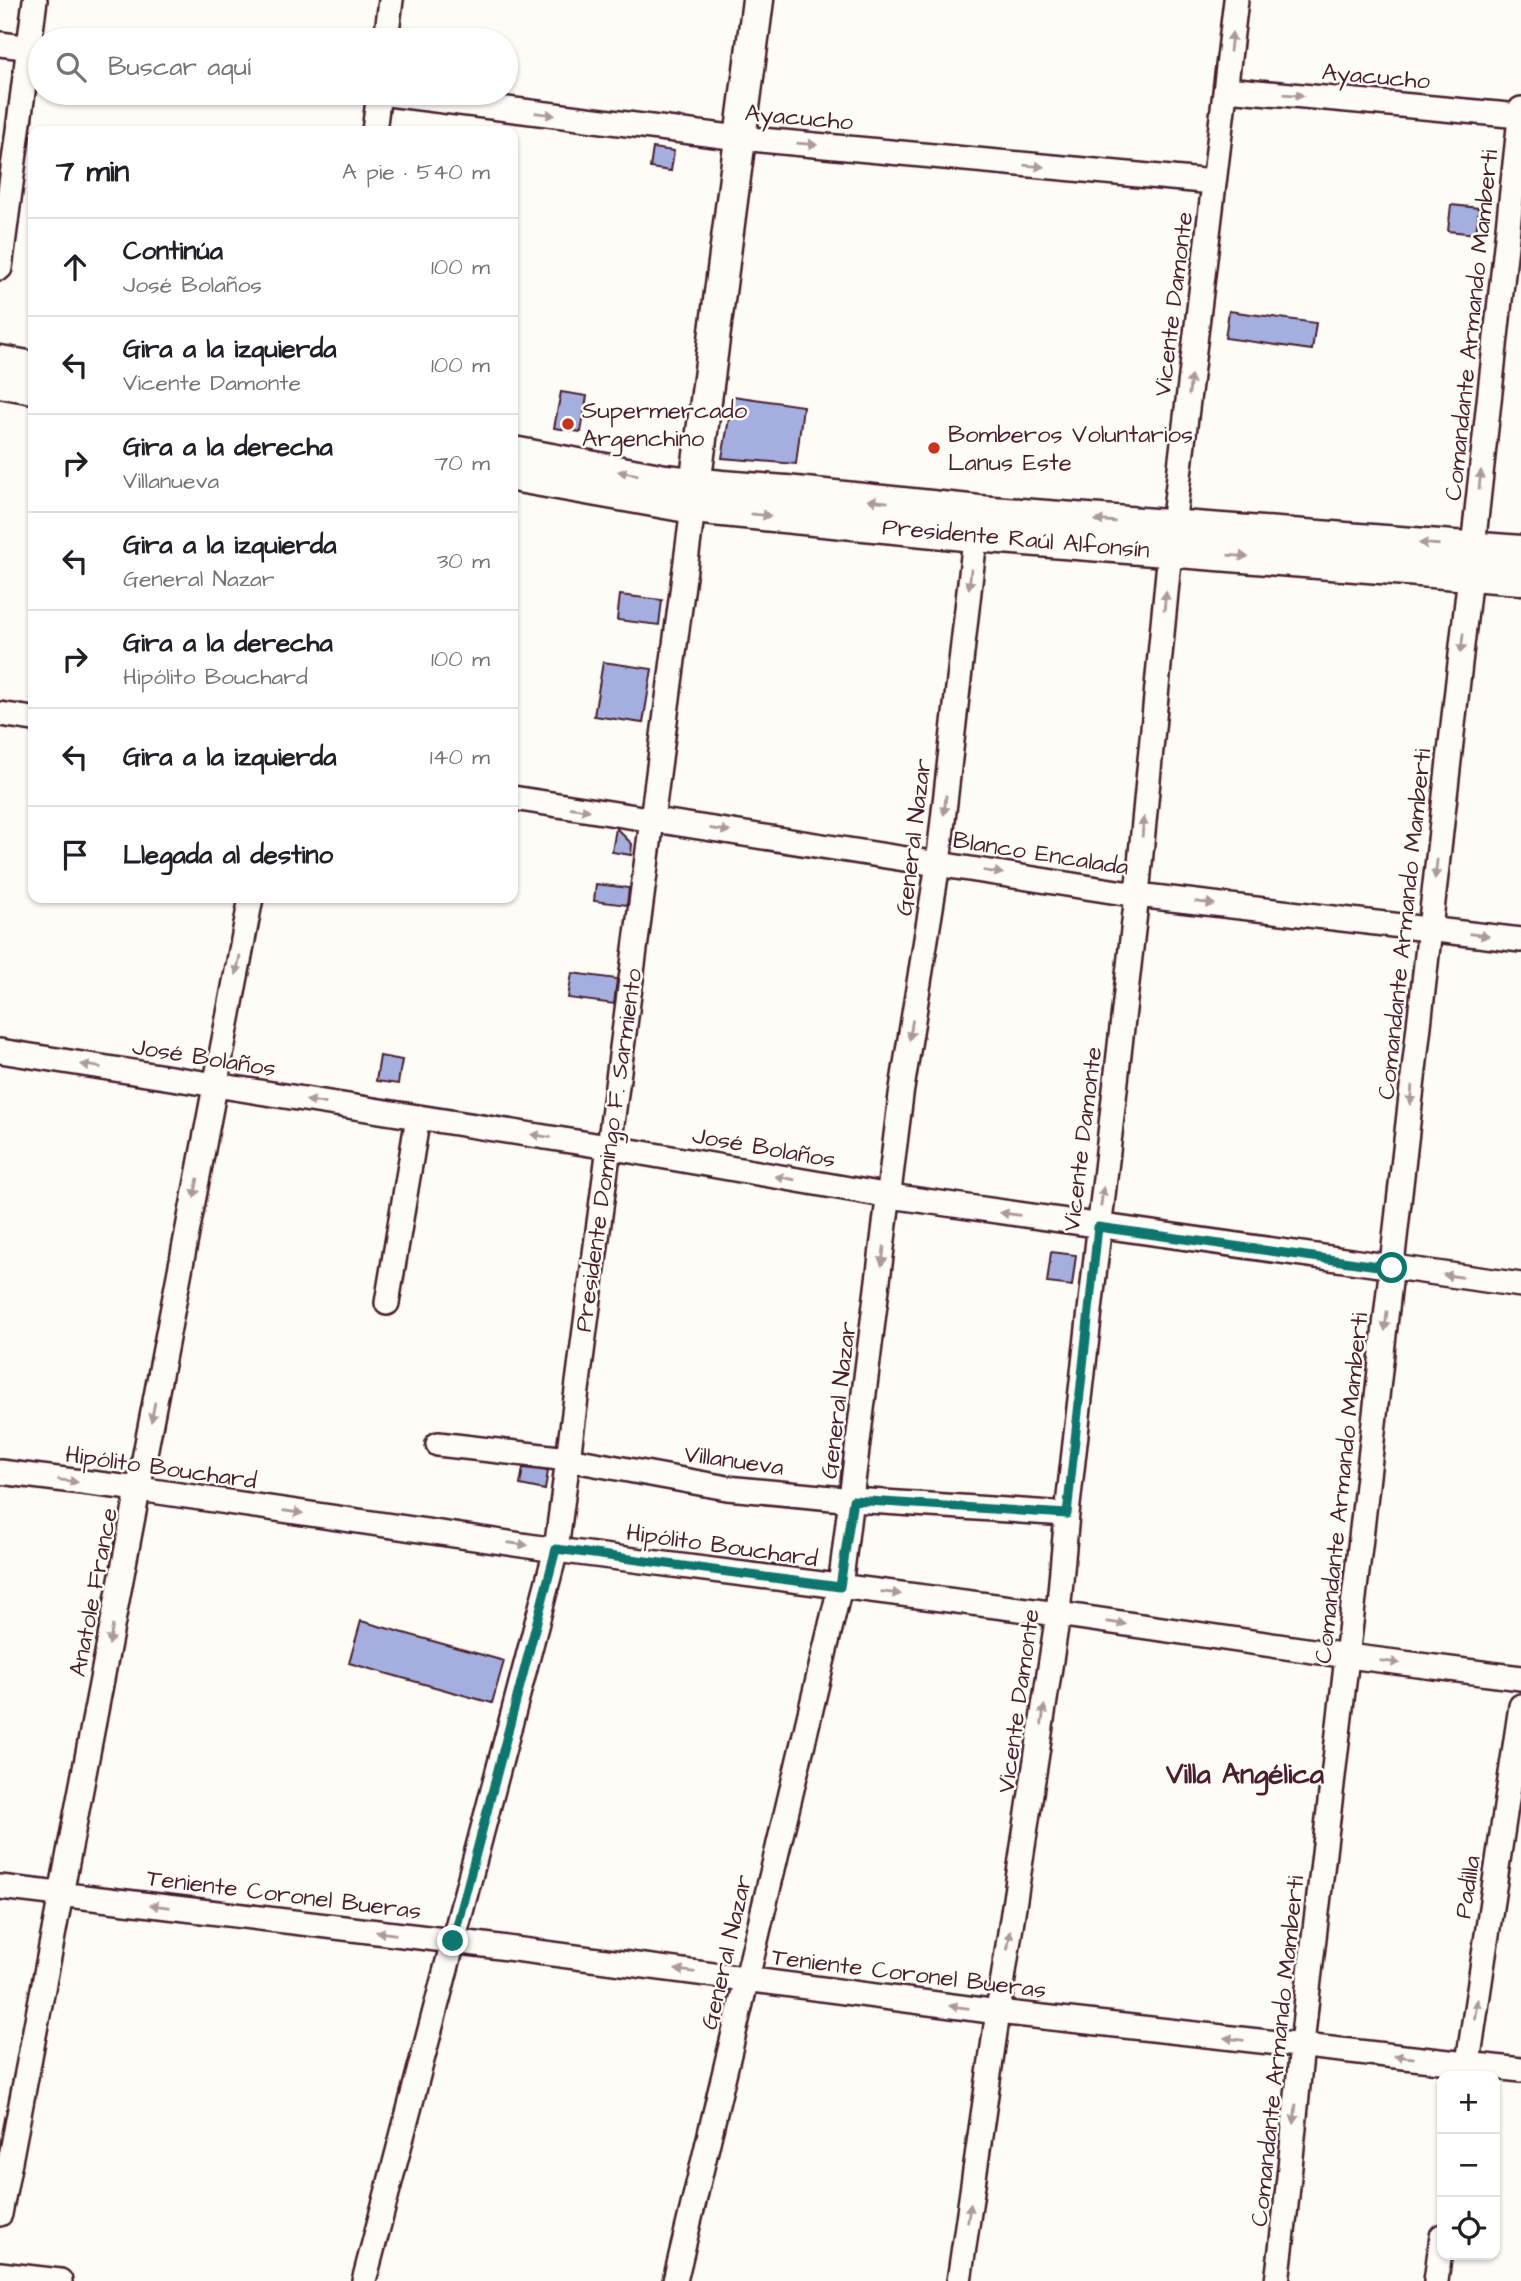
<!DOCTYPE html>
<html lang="es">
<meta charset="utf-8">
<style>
body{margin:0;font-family:"Architects Daughter",sans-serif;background:#f2f2f2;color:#202124}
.controls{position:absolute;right:21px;bottom:21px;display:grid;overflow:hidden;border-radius:14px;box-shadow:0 2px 5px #0004}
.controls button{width:63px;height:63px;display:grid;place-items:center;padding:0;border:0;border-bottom:2px solid #e0e0e0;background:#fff;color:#202124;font:35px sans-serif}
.stop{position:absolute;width:21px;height:21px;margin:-16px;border:5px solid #0f766e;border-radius:50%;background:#fff}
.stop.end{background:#0f766e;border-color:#fff;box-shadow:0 2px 7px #0008}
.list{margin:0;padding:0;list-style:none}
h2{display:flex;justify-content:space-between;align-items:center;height:91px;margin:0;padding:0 28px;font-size:30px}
h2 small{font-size:23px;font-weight:400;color:#757577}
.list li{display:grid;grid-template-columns:46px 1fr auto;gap:21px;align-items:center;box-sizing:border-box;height:98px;padding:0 28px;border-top:2px solid #e0e0e0}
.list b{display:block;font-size:26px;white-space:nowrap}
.list p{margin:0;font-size:23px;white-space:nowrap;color:#757577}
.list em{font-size:23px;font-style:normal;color:#757577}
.icon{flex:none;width:38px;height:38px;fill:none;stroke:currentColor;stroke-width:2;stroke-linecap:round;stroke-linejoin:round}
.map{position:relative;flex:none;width:1521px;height:2281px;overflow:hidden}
.search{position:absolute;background:#fff;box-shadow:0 2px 5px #0004;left:28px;top:28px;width:490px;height:77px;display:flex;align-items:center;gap:18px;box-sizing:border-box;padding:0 24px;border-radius:38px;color:#757577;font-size:26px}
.panel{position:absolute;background:#fff;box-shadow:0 2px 5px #0004;left:28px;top:126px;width:490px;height:777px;border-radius:14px}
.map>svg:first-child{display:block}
</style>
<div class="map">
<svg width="1521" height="2281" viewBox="0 0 1521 2281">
<rect width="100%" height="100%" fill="#fdfcf7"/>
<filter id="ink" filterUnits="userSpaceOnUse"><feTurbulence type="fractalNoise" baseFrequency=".0143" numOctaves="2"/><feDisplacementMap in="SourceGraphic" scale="14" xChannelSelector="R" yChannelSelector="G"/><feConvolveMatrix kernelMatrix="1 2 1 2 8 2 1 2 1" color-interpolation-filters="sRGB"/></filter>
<g filter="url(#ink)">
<!-- building -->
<path fill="#a5afdf" stroke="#4a1f2b" stroke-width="2" d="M653,148l21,3 -3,20 -21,-3z
M1451,205l28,3 -3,26 -28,-3z
M1229,311l87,12 -4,27 -87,-12z
M561,392l26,4 -6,36 -27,-4z
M733,396l70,10 -7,58 -74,-6z
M620,595l42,5 -3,25 -42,-5z
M603,662l49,7 -9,54 -49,-7z
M616,828l16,16 -1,11 -19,-3z
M596,884l33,4 -2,17 -33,-4z
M572,973l45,6 -3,25 -46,-6z
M380,1056l22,4 -4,24 -22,-3z
M1051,1252l25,3 -4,31 -25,-3z
M523,1468l25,3 -3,19 -25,-5z
M361,1621l143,40 -12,42 -143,-40z"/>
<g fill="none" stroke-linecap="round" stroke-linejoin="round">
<!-- minor casing -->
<g stroke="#4a1f2b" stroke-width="28">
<path id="minor" d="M386,40l5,-40
M0,44l40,5
M1226,89l294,27
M380,93l359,45 475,44
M374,131l5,-38
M0,268l35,-268
M1473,547l48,-438
M0,714l33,5
M513,798l624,97 384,45
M0,1051l608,96 282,49 631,89
M387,1303l31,-186
M438,1444l130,15 159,29 126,12 214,14
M0,1472l139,17 417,61 502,64 290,42 173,22
M0,1887l453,54 545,71 523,58
M1466,2076l55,-370
M0,2214l251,-1316
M0,2274l60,7
M364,2281l192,-731 137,-1042
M675,2281l165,-694 61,-492 37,-231 39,-343
M959,2281l39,-269 60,-398 9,-100 70,-619 33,-344 66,-551
M1277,2281c13,-97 20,-195 31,-292 57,-471 108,-943 162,-1414
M1436,2281l6,-45"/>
</g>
<!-- major casing -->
<g stroke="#4a1f2b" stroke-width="35">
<path id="major" d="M0,361l33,6
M0,382l33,6
M513,452l152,28 57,6 64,5 193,20 542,40
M513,476l180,32 282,28 546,43
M693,501l65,-501"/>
</g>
<!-- minor -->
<use href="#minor" stroke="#fdfcf7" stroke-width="23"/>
<!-- major -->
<use href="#major" stroke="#fdfcf7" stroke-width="30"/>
</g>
<!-- one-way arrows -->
<defs><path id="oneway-solid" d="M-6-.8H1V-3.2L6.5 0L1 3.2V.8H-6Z" transform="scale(1.75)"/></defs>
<g fill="#ac999b">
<use href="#oneway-solid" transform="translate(1231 42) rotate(-84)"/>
<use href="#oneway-solid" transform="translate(1294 95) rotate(5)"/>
<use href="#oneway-solid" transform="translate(545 114) rotate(7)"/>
<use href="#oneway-solid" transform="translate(807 144) rotate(5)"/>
<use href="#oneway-solid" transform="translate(1034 166) rotate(5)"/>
<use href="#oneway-solid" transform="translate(1190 385) rotate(-83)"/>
<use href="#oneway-solid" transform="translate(628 473) rotate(-170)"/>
<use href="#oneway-solid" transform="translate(1480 480) rotate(-84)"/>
<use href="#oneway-solid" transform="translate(878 501) rotate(-174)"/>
<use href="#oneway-solid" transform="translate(761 515) rotate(6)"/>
<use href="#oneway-solid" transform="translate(1105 521) rotate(-176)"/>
<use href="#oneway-solid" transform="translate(1429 544) rotate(-176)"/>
<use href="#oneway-solid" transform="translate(1238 556) rotate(5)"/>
<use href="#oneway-solid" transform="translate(970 579) rotate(96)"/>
<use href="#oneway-solid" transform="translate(1165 601) rotate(-85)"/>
<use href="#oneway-solid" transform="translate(1462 643) rotate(97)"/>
<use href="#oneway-solid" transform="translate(945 805) rotate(96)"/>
<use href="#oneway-solid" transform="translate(580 809) rotate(9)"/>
<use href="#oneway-solid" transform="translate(1143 827) rotate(-85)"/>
<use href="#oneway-solid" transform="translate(720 830) rotate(9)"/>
<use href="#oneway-solid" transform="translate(1436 869) rotate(97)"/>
<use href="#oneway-solid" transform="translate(993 872) rotate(9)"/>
<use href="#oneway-solid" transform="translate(1205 903) rotate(7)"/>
<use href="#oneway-solid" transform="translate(1479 935) rotate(7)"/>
<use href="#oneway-solid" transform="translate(238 965) rotate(101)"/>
<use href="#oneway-solid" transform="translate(911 1030) rotate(99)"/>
<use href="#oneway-solid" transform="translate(91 1066) rotate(-171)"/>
<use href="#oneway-solid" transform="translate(1411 1095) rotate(96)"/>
<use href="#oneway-solid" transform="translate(316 1102) rotate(-171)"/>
<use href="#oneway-solid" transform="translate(541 1136) rotate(-171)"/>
<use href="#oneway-solid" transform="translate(785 1178) rotate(-170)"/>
<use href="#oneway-solid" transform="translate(196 1188) rotate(101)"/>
<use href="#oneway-solid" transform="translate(1102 1197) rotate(-83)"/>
<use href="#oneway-solid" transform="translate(1010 1214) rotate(-172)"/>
<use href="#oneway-solid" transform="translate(883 1256) rotate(97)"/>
<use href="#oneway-solid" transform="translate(1453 1276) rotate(-172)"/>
<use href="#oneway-solid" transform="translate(1386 1321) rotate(96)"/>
<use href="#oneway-solid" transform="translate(153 1412) rotate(101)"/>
<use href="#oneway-solid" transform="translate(68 1481) rotate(7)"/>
<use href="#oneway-solid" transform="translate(293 1512) rotate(8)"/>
<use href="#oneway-solid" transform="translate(518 1544) rotate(8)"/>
<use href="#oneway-solid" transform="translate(891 1593) rotate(7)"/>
<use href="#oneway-solid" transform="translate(1116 1623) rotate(8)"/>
<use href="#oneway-solid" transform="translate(111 1635) rotate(101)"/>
<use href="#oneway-solid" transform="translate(1390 1662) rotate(7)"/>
<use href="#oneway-solid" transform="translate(1043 1715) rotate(-82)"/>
<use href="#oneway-solid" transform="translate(160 1906) rotate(-173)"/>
<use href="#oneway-solid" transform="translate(386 1933) rotate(-173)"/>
<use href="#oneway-solid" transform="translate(1009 1940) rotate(-81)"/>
<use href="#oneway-solid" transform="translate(685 1971) rotate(-173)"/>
<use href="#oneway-solid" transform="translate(959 2007) rotate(-173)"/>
<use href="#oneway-solid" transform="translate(1476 2009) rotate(-81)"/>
<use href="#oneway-solid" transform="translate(1234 2039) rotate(-173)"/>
<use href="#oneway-solid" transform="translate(1404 2057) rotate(-174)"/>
<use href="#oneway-solid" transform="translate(1295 2114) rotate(95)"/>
<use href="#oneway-solid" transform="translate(969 2213) rotate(-82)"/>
</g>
</g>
<g fill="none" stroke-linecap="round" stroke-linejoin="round" filter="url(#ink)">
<!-- route -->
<path stroke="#0f766e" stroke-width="9" d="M453,1941l103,-392 284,38 13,-87 214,14 31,-287 294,41"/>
</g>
<!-- markers -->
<g fill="#c8321e" stroke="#fdfcf7" stroke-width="2.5">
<circle cx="568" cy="424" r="7"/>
<circle cx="934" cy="448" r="7"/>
</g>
<g text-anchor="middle" stroke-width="5" stroke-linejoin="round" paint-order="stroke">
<!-- street labels -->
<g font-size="24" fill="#4a1f2b" stroke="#fdfcf7">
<text transform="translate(1376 76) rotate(5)" y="8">Ayacucho</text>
<text transform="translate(799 117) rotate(5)" y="8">Ayacucho</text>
<text transform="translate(1173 304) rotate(-83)" y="8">Vicente Damonte</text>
<text transform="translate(1471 325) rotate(-84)" y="8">Comandante Armando Mamberti</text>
<text transform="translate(1016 538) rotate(5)" y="8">Presidente Raúl Alfonsín</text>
<text transform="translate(913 837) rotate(-83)" y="8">General Nazar</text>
<text transform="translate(1041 853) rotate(9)" y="8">Blanco Encalada</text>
<text transform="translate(1404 924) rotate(-84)" y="8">Comandante Armando Mamberti</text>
<text transform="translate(204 1057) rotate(9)" y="8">José Bolaños</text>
<text transform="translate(1082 1139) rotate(-83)" y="8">Vicente Damonte</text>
<text transform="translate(764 1147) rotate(10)" y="8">José Bolaños</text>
<text transform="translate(608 1150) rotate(-82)" y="8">Presidente Domingo F. Sarmiento</text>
<text transform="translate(838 1400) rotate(-83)" y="8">General Nazar</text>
<text transform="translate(734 1460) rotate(8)" y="8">Villanueva</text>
<text transform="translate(161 1467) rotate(8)" y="8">Hipólito Bouchard</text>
<text transform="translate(1341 1488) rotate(-84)" y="8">Comandante Armando Mamberti</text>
<text transform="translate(722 1545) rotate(8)" y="8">Hipólito Bouchard</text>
<text transform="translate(93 1592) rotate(-79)" y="8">Anatole France</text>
<text transform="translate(1018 1701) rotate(-82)" y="8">Vicente Damonte</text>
<text transform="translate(1467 1887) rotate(-81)" y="8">Padilla</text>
<text transform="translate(284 1894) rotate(7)" y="8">Teniente Coronel Bueras</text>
<text transform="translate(726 1952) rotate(-77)" y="8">General Nazar</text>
<text transform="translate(909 1973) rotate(7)" y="8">Teniente Coronel Bueras</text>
<text transform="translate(1277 2051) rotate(-84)" y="8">Comandante Armando Mamberti</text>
</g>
<!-- poi labels -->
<g font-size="24" fill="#4a1f2b" stroke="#fdfcf7" text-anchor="start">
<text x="582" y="418">Supermercado<tspan x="582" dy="28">Argenchino</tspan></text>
<text x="948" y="442">Bomberos Voluntarios<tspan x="948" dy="28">Lanus Este</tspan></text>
</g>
<!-- quarter labels -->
<g font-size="28" font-weight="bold" fill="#4a1f2b" stroke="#fdfcf7">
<text x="1245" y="1783">Villa Angélica</text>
</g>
</g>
</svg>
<div class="controls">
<button>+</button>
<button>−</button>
<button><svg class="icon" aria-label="locate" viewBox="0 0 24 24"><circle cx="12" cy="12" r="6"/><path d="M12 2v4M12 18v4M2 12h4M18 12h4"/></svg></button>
</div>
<div class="stop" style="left:1392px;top:1268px"></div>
<div class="stop end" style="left:453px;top:1941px"></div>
<div class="search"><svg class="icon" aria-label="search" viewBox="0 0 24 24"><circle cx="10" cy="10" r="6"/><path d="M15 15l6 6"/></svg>Buscar aquí</div>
<section class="panel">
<h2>7 min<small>A pie · 540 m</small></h2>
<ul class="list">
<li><svg class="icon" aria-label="ahead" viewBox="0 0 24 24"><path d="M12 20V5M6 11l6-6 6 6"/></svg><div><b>Continúa</b><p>José Bolaños</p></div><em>100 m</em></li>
<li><svg class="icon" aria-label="left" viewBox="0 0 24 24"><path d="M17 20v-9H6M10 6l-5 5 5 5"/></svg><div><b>Gira a la izquierda</b><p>Vicente Damonte</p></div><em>100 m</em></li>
<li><svg class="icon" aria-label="right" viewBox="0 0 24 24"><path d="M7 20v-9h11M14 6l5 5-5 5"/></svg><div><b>Gira a la derecha</b><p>Villanueva</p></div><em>70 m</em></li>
<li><svg class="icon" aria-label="left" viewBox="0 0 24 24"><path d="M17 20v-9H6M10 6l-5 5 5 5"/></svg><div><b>Gira a la izquierda</b><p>General Nazar</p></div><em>30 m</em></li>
<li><svg class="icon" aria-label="right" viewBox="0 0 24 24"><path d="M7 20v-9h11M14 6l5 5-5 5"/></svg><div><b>Gira a la derecha</b><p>Hipólito Bouchard</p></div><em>100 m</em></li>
<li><svg class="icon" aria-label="left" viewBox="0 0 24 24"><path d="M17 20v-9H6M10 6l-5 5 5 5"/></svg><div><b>Gira a la izquierda</b></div><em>140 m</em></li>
<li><svg class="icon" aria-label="arrive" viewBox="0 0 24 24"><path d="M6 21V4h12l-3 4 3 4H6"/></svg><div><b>Llegada al destino</b></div></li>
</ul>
</section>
</div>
